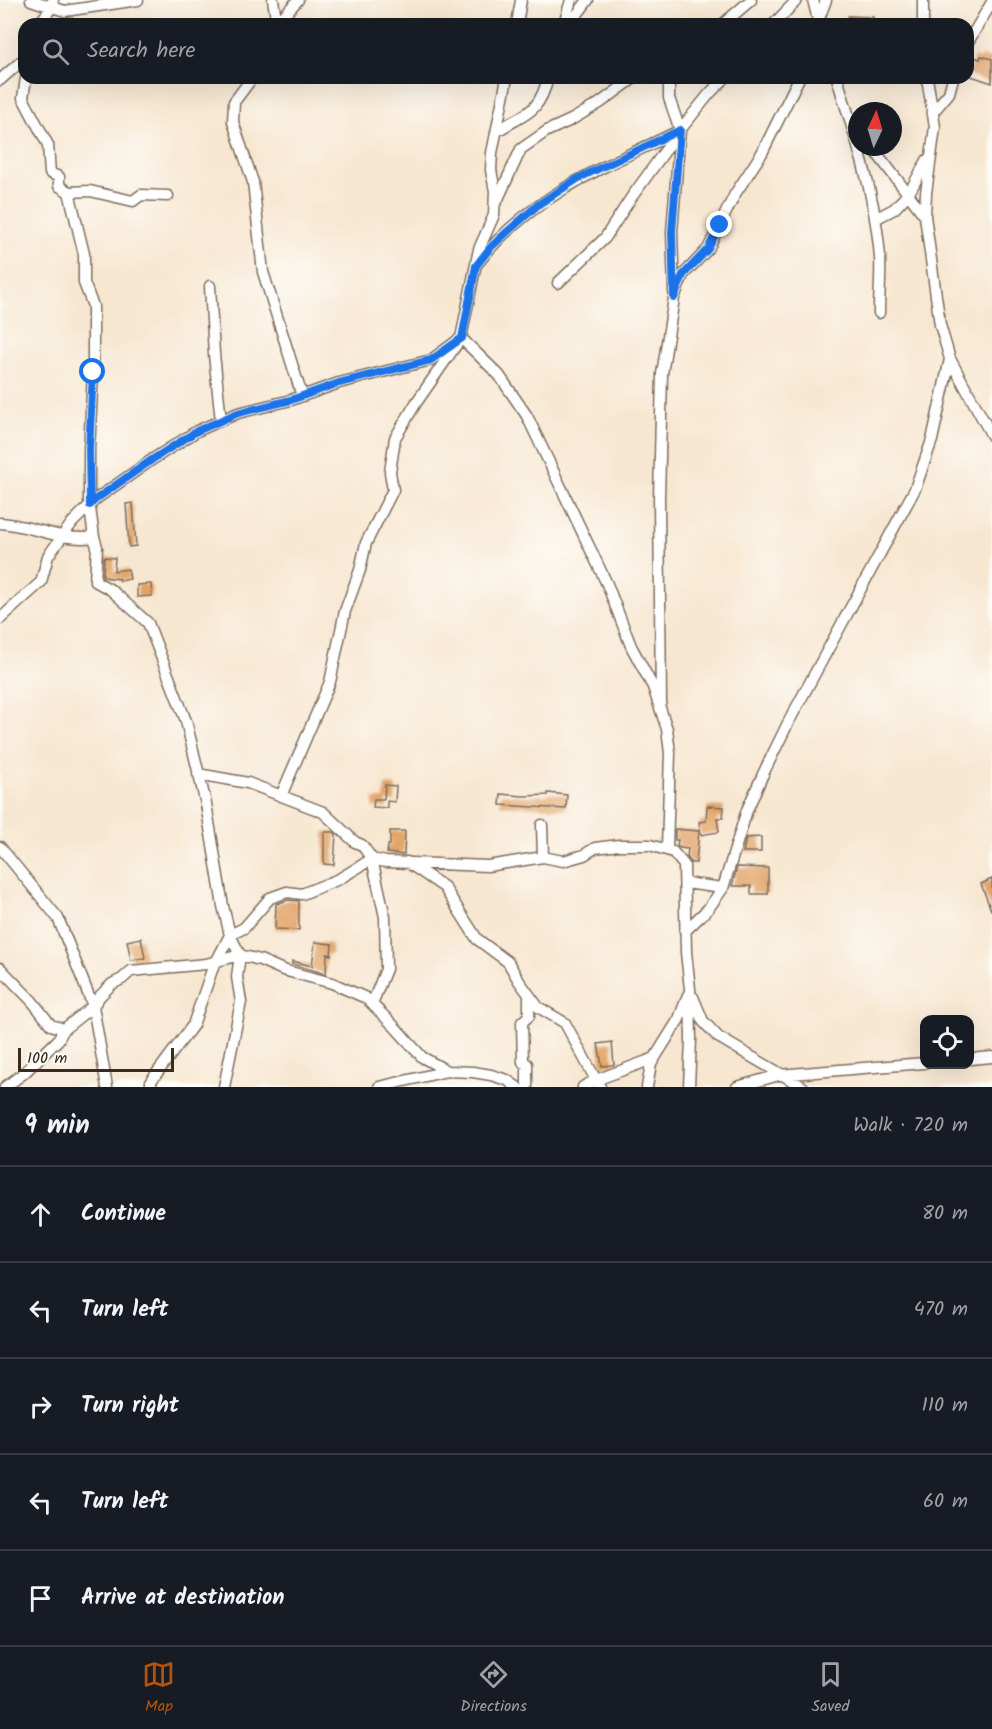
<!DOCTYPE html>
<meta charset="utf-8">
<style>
body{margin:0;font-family:Kalam,sans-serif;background:#242831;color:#f1f3f6}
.controls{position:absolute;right:18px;bottom:18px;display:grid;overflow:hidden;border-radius:12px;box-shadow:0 6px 24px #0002}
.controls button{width:54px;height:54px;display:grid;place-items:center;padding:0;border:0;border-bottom:2px solid #363941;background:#171b24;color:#f1f3f6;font:30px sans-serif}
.compass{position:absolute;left:848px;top:102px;width:54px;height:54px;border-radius:50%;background:#171b24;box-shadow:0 6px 24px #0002;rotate:4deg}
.scale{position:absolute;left:18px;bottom:15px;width:156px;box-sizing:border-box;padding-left:6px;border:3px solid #3b2a1e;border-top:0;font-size:16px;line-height:21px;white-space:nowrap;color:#3b2a1e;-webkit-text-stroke:4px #fdfcf7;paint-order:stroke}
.stop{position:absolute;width:18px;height:18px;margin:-14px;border:4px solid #1a73e8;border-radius:50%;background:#fff}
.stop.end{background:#1a73e8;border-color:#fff;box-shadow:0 2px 6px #0008}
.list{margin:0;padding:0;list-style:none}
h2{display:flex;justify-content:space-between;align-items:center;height:78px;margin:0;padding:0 24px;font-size:26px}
h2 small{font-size:20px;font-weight:400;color:#9ea1a6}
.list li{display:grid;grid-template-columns:39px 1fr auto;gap:18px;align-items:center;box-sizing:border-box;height:96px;padding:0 24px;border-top:2px solid #363941}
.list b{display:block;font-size:22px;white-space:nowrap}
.list em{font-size:20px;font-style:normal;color:#9ea1a6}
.icon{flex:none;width:33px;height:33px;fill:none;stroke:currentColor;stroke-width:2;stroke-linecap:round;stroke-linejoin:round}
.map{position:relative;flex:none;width:992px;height:1087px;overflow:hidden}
.search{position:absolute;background:#171b24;box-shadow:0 6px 24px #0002;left:18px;right:18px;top:18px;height:66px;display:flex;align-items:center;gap:15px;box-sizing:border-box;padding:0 21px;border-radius:18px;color:#9ea1a6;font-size:22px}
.sheet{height:558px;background:#171b24}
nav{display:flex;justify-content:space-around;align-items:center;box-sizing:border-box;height:84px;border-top:2px solid #363941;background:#171b24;font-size:16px;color:#9ea1a6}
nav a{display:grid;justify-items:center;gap:3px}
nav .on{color:#b45309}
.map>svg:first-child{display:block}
</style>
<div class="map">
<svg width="992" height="1087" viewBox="0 0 992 1087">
<rect width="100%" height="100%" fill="#fdfcf7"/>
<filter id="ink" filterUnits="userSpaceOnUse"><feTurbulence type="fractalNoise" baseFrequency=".0167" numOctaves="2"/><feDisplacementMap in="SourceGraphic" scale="12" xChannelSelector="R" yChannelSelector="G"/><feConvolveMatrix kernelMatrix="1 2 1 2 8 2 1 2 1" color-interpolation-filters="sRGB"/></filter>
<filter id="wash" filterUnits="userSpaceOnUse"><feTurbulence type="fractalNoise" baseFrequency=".008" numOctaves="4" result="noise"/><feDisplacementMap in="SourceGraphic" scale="24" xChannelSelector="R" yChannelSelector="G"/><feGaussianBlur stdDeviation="1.35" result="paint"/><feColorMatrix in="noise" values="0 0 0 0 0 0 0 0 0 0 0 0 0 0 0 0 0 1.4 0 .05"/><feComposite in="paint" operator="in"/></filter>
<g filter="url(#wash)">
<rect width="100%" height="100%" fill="#f7e7d1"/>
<g id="blocks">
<!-- building -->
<path fill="#e2a365" d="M848,16l25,1v7h-25z
M981,56l11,3v24l-24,-8 6,-18 6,2z
M133,503l3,43 -7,1 -3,-43z
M104,557l11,1 -1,13 14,-2 2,10 -10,2v-2l-17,-2z
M151,584l1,12 -15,1v-12z
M385,785l11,1 -1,16 -8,-1v7l-14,-1 1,-8h10z
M548,793l19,2 -1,14 -66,-4 1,-11 22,2 25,-1z
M707,806l17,1 -1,11h-6l2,14 -18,3 -2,-13 7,-1z
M675,829l24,2 -3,32h-5l-4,-6 1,-8 -8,-1 -3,-2 1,-6h-3z
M390,831h15l-1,24 -17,-2 1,-8h2z
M324,832h9l3,2 -2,31 -10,-1z
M761,837v15h-18l3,-14z
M737,867l31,1v26h-17v-8h-19z
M992,879v31h-1l-10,-26z
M288,900l11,1v29l-24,-1 1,-25z
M141,938l4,20 -14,2 -4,-19z
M315,942l17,2 -1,11 -4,-1 -1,20 -34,-10v-3l20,5z
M612,1042l2,23 -12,1 -4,-22z"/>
</g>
</g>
<g filter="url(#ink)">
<use href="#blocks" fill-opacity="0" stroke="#7d6c5d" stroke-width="1.5"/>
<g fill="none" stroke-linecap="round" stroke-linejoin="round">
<!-- minor casing -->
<g stroke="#7d6c5d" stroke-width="13">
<path id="minor" d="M31,0l21,7 -13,17
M53,0l-1,7 13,4 73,-11
M273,0l4,24
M813,0l5,20
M923,0v24
M278,22l20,-22
M517,24l4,-24
M564,24l7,-24
M570,24l18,-24
M723,24l28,-24
M774,24l23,-24
M817,24l9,-24
M968,42l24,-40
M252,78l-18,24 -1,20 20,60 10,90 39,124
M669,78v20l11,32 -8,102 2,60
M837,78l20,65
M0,80l24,-21
M933,112l16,-19 4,-15
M496,132c29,-20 42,-16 52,-54
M858,147c11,36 19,72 22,110 1,18 -1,37 -1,56
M872,147l53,69
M69,192l21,-1 43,10 8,-6 27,1
M497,201l24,-52 26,-18 24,-11 29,-17 34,-25
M875,219l19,-10 15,-16 18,-33
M477,264c52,-67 126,-97 200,-132
M558,283l47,-45 26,-40 49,-68 30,-37 15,-15
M210,286l4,68 7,67
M950,359l42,77
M0,523c32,2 61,19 94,14l-5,-36v-51l4,-78v-66l-9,-23v-29l-15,-62 -10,-6v-9l-9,-4 -2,-28 -25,-47 3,-20
M94,537l3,10 -2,34 16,9 37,33 38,98 20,83 17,102 7,29 10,20 -3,22 4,25 -17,85
M0,619l41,-37 7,-26 24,-33 24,-24 57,-40 44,-28 41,-18 53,-13 48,-17 92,-23 30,-22 18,-89 15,-34 1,-24 -4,-21 1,-17 15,-75
M661,702l-2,-203 3,-125 12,-76 9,-23 25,-26 27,-55 27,-41 37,-75
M198,774l50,9 75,29 32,30 7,3 10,14 13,58 1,52 -14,35
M281,796l49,-114 15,-71 15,-41 6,-27 27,-53 -3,-18 5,-34 21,-35 45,-65 38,37 28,41 80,168 24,62 22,41 14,42 3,24 -3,96
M542,825l1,32
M0,847l58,71 35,88 14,81
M407,862l37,25 33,52 31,23 11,19 19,26 27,16 31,57 59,-22
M685,883l38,5
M685,931l23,-22 15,-21 24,-78 17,-38 24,-49 127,-234 17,-49 18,-81 -10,-34 -15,-109 1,-23 9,-66 -8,-49
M0,968l32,33 19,24 13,4
M693,997l10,24 15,16 85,50
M970,1059l22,-2
M5,1087l19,-14 34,-33 6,-11 29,-23 7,-10 12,-12 10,-5 9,-8 75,-7 34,-9 20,5 23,10 49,13 34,15 28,28 28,31 25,14 26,1 18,3 16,5 10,7
M151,1087v-6l42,-56 19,-55 18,-35 14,-7 26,-30 17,-6 15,2 37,-15 33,-20 14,3 102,4 55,-9 20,4 21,-6 11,-7 24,-3h31l23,7 11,13 2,87 4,37 1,50 -2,48
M379,1087l68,-16
M527,1087v-23l-4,-2 -1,-40 7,-6v-21
M583,1087l13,-7 4,7
M647,1087l4,-23 28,-45 9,-24
M737,1087l42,-12 145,-12"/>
</g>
<!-- minor -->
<use href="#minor" stroke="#fff" stroke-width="10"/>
</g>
</g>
<g fill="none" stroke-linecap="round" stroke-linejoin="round" filter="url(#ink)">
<!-- route -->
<path stroke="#1a73e8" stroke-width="8" d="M93,372l-4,78 1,55 6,-6 57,-40 44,-28 41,-18 53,-13 48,-17 92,-23 31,-22 14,-72 14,-18 17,-16 32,-28 40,-26 101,-48 -8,102 2,66 9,-23 25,-26 12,-24"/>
</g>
</svg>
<div class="controls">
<button><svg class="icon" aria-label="locate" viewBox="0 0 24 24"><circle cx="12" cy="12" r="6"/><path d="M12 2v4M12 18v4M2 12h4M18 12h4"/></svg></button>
</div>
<svg class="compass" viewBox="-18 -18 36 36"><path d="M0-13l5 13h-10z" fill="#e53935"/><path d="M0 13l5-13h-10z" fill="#9ea1a6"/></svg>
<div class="scale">100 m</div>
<div class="stop" style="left:93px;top:372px"></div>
<div class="stop end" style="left:720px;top:225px"></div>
<div class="search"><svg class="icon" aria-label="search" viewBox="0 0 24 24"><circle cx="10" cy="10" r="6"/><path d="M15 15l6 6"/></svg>Search here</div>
</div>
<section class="sheet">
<h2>9 min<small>Walk · 720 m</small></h2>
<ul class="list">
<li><svg class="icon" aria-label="ahead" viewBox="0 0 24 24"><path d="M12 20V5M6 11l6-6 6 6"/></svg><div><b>Continue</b></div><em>80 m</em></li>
<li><svg class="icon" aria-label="left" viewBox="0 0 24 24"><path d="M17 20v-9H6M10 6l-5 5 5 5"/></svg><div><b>Turn left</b></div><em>470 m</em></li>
<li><svg class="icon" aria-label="right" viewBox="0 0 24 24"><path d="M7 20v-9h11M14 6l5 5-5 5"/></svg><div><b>Turn right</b></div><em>110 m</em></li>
<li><svg class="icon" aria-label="left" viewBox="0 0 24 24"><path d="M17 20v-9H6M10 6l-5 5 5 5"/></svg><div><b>Turn left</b></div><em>60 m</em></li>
<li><svg class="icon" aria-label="arrive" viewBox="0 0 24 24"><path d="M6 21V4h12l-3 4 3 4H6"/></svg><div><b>Arrive at destination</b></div></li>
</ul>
</section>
<nav>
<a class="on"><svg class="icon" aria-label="map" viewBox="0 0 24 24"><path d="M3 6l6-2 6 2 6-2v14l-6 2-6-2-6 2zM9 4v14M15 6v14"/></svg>Map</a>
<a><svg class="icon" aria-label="directions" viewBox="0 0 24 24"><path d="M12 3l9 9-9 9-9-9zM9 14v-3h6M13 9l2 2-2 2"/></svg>Directions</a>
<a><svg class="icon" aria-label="saved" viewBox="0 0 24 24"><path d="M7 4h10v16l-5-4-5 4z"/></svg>Saved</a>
</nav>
